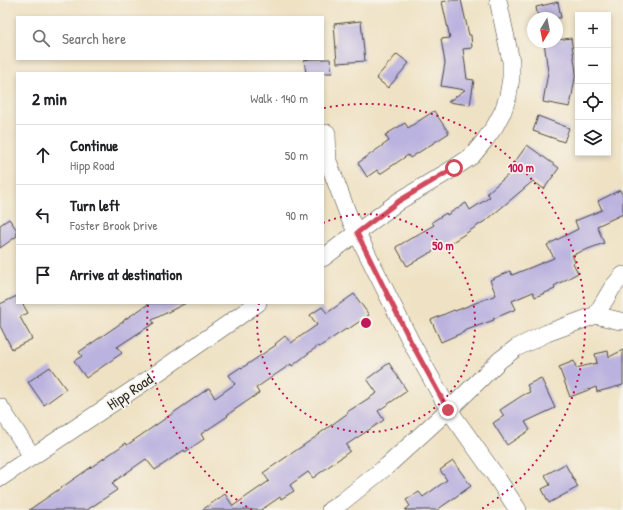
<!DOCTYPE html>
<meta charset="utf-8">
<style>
body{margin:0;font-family:"Patrick Hand",sans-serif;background:#f2f2f2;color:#202124}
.controls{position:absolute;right:12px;top:12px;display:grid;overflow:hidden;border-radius:0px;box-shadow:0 2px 6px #0003}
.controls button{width:36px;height:36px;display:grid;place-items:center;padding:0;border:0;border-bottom:1px solid #e0e0e0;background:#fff;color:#202124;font:20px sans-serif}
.compass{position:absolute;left:527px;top:12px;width:36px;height:36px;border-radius:50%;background:#fff;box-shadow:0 2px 6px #0003;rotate:190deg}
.stop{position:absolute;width:12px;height:12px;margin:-9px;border:3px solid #d1495b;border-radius:50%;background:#fff}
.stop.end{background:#d1495b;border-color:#fff;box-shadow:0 1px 4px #0008}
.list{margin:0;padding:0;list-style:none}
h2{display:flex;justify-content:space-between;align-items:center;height:52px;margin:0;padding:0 16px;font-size:17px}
h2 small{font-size:13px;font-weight:400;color:#757577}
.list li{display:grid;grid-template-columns:26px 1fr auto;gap:12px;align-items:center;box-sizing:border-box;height:60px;padding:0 16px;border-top:1px solid #e0e0e0}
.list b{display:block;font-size:15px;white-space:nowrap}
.list p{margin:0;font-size:13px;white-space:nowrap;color:#757577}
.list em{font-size:13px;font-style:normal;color:#757577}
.icon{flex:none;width:22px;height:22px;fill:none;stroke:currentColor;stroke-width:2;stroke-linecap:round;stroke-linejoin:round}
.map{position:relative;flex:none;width:623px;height:510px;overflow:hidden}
.search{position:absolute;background:#fff;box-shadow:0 2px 6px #0003;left:16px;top:16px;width:308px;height:44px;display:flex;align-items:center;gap:10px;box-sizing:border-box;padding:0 14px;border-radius:0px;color:#757577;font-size:15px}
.panel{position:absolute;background:#fff;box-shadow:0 2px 6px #0003;left:16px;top:72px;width:308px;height:232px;border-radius:0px}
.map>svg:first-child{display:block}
</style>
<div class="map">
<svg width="623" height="510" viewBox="0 0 623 510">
<rect width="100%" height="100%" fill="#f7f3e8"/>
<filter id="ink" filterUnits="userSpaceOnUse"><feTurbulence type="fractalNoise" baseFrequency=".025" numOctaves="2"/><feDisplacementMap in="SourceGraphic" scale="8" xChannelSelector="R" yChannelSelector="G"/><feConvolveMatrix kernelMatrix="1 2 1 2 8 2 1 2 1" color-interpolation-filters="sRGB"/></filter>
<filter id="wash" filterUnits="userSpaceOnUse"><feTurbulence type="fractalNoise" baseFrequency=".012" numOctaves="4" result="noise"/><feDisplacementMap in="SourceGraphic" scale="16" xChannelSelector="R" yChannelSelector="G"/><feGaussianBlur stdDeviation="0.9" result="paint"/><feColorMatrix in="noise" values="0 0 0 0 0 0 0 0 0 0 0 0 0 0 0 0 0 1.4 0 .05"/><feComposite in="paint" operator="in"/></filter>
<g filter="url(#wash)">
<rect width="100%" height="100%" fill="#efe2c4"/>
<g id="blocks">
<!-- building -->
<path fill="#bbb3df" d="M450,0h11l8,35h2l1,13 -9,1 4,30 7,1 -4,25 -22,-3 17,-12 -24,-4 4,-23 -4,-24 9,-1 -8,-36z
M558,2l3,16h-23l-2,-11z
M361,21l4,40 -28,2 -3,-39z
M571,38l5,34 -6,35 -27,-5 5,-30 -4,-30h13v-2z
M397,54l12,9 -21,25 -12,-10z
M310,59h20l2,14h-26l-2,-13z
M434,111l15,22 -39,25 -2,-3 -28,19 -3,-4 -10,7 -9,-14 31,-22 -4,-6 20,-12 3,5z
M538,116l31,12 -5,14 -31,-11z
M527,145l32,23 -15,21 -11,-8 -45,38 -48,31 -1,-2 -32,18 -11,-19 38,-22 -2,-3 14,-9 1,2 19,-12 4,7 20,-13 -3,-4 28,-24 -3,-3z
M620,190l3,6v18l-26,12 7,17 -32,12 3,7 -2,1 5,10 -24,13 1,3 -20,8 -2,-5 -21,9 4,8 -23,10 1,1 -30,11v1l-23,10 -10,-22 23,-10 1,1 41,-16 -6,-15 20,-9 2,4 42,-17 -7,-13 31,-16 -3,-8 27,-11 -4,-9z
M9,219l8,11v6l-17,12v-23z
M354,294l15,21 -22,15 -1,-1 -27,18 -1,-1 -26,20 -1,-2 -35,24 3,5 -32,22 1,1 -27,18 3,5 -19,13 -1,-2 -29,20 -9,-11 -34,24 5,7 -30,20h-58l97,-67 1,2 29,-20 53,-37 6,10 20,-14 -6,-9 12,-8 1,1 34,-23 -1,-1 10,-8 6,7 26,-18 -7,-10 12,-8 5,6z
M17,296v7h5l6,10 -8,4 12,22 -20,10 -12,-23v-22z
M150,303h36l-34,17 2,3 -37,24 5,6 -36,25 -12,-17 8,-5 -3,-4 45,-31v-1z
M623,350v35l-26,7 -1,-5 -26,10 -11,-30 15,-6 2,7 21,-5 -2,-9 13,-3 1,6z
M389,363l18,28 -29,20 6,9 -38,25 4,6 -37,27 -5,-6 -18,13 4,6 -13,8 -1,-2 -19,13h-59l23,-16 8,12 36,-25 -6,-8 57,-39h-1l29,-21 -1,-1 30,-19 -10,-14z
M50,367l16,22 -22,16 -16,-23z
M541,378l14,30 -30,14 5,8 -23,15 -14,-22 11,-7 -4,-6 23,-15 7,-3 -3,-7z
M453,461l18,25 -34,24h-32l5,-4 -4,-6 13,-8 4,5 24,-17 -7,-10z
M565,464l13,23 -29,16 -7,-14 8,-4 -5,-10z"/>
</g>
</g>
<g filter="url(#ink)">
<use href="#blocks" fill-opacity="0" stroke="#484642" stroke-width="1"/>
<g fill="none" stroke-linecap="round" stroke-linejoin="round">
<!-- minor casing -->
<g stroke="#484642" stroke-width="18">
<path id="minor" d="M327,133l1,28 21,56 62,125 38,68 46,65 23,35
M323,258l76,-57 55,-33 18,-12 13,-16 10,-14 8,-15 5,-15 3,-18v-17l-13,-61
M596,315l16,-27 11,-13
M0,407l32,49
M0,478l143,-95 115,-80
M330,510l12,-8 45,-36 70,-64 43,-42 16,-12 31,-15 49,-18 24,6h3"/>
</g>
<!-- minor -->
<use href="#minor" stroke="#fff" stroke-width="17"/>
</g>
</g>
<g fill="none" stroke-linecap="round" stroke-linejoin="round" filter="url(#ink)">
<!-- route -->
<path stroke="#d1495b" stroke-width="5" d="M448,410l-37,-68 -54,-109 42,-32 55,-33"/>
</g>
<!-- distance rings -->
<g fill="none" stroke="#c2185b" stroke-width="2" stroke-dasharray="2 4">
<path d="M323 223A109 109 0 1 1 259 303"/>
<path d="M252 510A219 219 0 0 1 148 304M324 108A219 219 0 0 1 480 510"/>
</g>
<g text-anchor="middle" stroke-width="3.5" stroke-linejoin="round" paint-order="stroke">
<!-- street labels -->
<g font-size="15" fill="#2b2b2b" stroke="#f7f3e8">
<text transform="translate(130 392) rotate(-34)" y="5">Hipp Road</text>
</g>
</g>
<circle cx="366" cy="323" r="6" fill="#c2185b" stroke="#f7f3e8" stroke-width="2"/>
<g font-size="12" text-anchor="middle" font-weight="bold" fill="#c2185b" stroke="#f7f3e8" stroke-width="3.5" stroke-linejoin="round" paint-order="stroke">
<text x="521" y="172">100 m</text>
<text x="443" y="250">50 m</text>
</g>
</svg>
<div class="controls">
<button>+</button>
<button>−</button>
<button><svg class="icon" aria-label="locate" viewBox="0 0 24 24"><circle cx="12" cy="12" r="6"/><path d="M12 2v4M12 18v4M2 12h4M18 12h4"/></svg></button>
<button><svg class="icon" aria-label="layers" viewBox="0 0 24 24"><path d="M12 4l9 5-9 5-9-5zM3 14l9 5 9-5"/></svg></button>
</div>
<svg class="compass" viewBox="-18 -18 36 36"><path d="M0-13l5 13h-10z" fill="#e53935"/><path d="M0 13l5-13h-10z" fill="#757577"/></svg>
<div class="stop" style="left:454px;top:168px"></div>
<div class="stop end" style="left:448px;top:410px"></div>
<div class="search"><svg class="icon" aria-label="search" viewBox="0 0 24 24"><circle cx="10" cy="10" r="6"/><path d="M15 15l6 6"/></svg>Search here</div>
<section class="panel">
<h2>2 min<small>Walk · 140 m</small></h2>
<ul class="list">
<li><svg class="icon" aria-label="ahead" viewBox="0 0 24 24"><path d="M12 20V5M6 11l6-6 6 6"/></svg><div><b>Continue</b><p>Hipp Road</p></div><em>50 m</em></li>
<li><svg class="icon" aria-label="left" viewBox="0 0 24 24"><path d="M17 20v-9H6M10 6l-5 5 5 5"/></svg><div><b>Turn left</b><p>Foster Brook Drive</p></div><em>90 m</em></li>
<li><svg class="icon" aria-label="arrive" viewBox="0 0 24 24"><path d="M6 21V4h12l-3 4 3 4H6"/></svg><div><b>Arrive at destination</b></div></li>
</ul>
</section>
</div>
